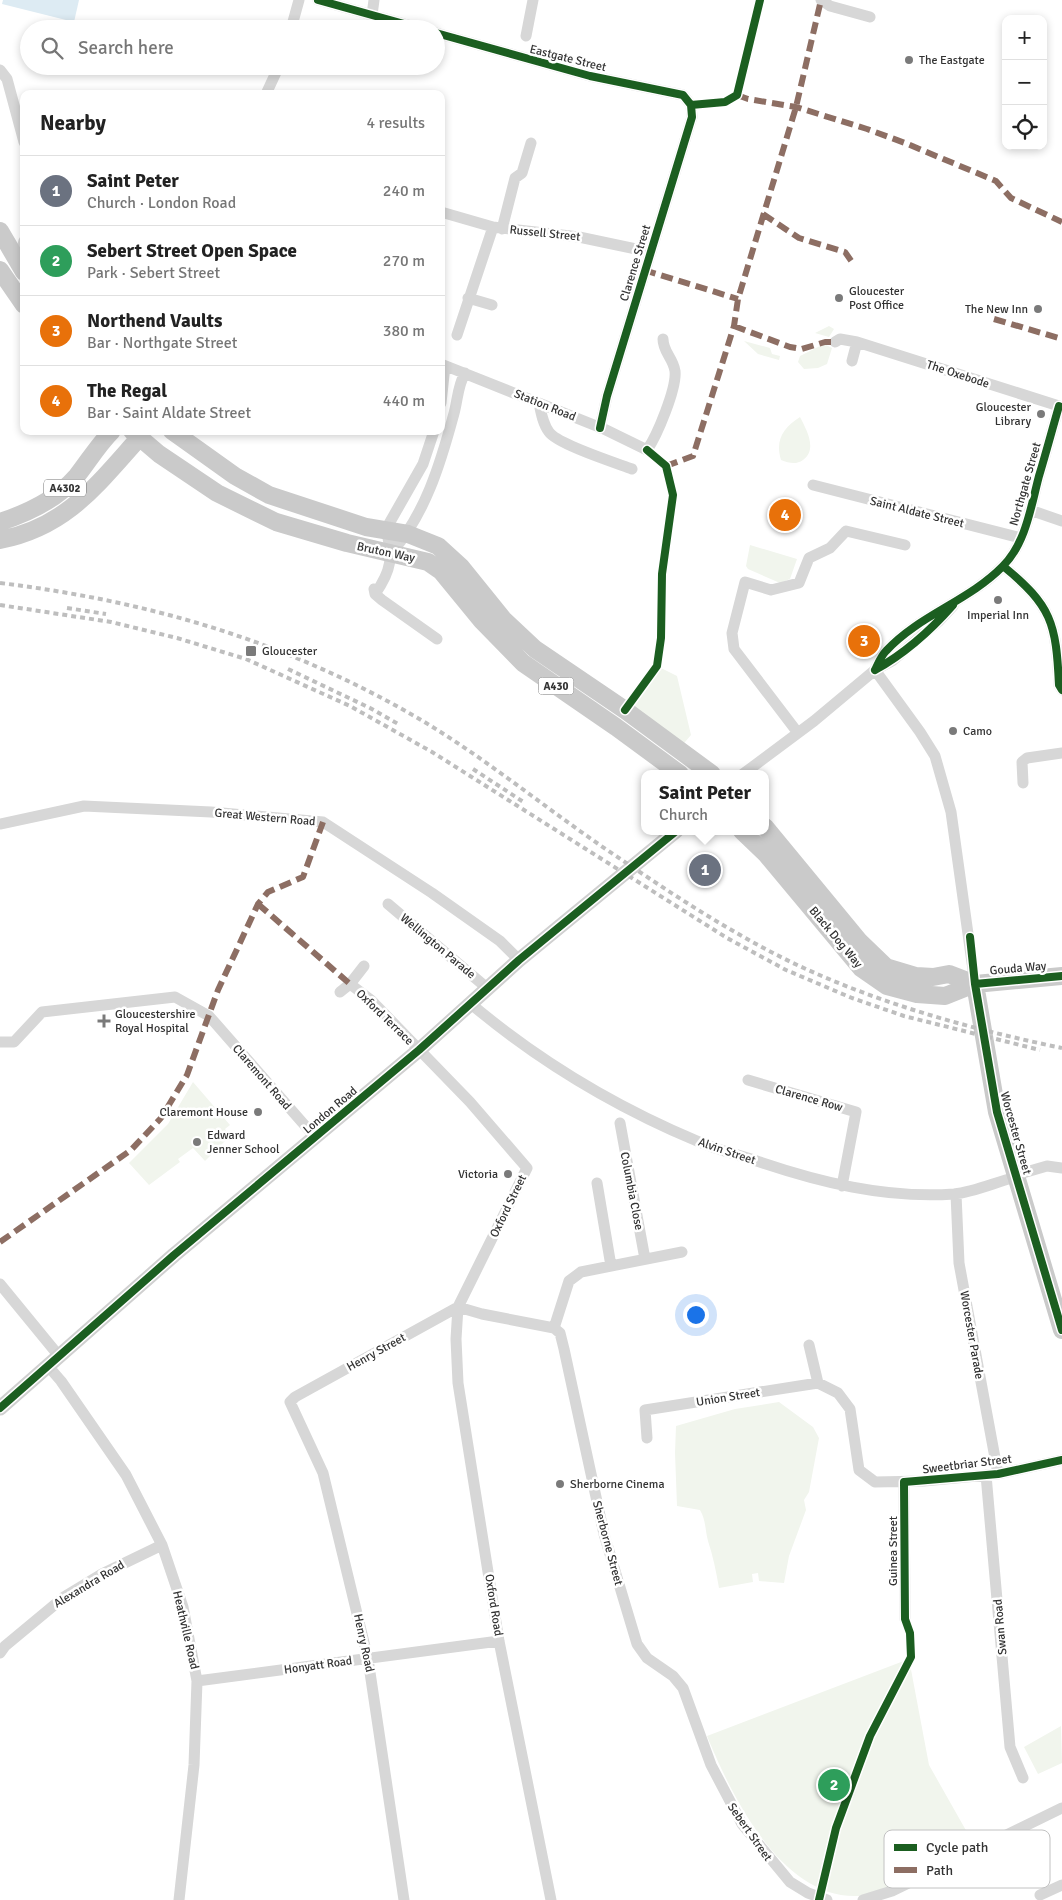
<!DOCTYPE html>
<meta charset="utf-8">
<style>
body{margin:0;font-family:Signika,sans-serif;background:#f2f2f2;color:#222}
.controls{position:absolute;right:15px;top:15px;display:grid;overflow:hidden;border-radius:10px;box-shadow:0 2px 8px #0003}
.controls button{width:45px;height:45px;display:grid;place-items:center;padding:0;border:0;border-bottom:1px solid #e0e0e0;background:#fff;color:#222;font:25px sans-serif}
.you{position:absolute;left:695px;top:1314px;width:18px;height:18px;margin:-12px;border:4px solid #fff;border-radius:50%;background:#1a73e8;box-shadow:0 0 0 8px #1a73e833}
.badge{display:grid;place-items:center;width:32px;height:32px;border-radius:50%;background:#7a7a7a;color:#fff;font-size:16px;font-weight:700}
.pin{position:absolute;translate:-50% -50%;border:2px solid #fff;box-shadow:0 1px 5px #0006}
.popup{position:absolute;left:641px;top:770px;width:128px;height:65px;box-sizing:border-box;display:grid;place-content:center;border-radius:10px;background:#fff;filter:drop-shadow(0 1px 4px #0005);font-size:16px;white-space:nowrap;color:#767676}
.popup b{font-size:19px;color:#222}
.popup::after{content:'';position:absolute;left:50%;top:100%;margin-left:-10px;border:10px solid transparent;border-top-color:#fff}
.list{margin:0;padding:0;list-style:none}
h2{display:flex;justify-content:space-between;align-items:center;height:65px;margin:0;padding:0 20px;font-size:21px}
h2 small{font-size:16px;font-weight:400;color:#767676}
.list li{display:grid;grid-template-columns:32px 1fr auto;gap:15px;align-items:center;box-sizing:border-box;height:70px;padding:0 20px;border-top:1px solid #e0e0e0}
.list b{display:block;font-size:19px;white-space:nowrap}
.list p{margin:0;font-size:16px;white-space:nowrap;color:#767676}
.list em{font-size:16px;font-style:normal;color:#767676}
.icon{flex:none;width:28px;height:28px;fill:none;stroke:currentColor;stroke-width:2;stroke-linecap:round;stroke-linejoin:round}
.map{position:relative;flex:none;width:1062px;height:1900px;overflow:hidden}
.search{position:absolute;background:#fff;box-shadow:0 2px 8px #0003;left:20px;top:20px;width:425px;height:55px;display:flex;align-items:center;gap:12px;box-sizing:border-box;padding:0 18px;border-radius:28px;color:#767676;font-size:19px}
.panel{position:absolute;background:#fff;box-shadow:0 2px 8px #0003;left:20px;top:90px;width:425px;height:345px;border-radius:10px}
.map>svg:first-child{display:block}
</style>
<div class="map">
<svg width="1062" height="1900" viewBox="0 0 1062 1900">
<rect width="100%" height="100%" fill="#fff"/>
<!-- green -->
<path fill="#f1f5ed" d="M829,326l5,3 -5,8 -14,-4z
M744,341l26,7 2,6 8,2 -1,4 -21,-6z
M824,344l8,4 -5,16 -9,4 -14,1 -6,-7 2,-6z
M800,417c6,12 18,32 3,43 -7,5 -14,3 -22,0 -6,-20 2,-32 19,-43z
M750,545l47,14 -7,20 -10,4 -32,-14 -2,-3z
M657,666l20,10 14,59 -12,14 -54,-39z
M193,1082l37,43 -5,4 5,7 -25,25 -12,-13 -15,11 2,3 -31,23 -20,-22 39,-39z
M779,1402l34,25 6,11 -10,54 -5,8 2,10 -17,46 -5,27 -25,-2 -1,-8 -6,1 1,8 -34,6c-3,-17 -6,-32 -11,-47 -3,-11 -2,-21 -8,-31l-23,-4 -2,-53 1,-27 59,-17z
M909,1659l20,106 43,76 -10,5 2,4c-29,14 -74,41 -105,46 -78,4 -128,-102 -152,-160z
M1061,1726l1,37 -24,11 -14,-27z"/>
<!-- water -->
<path fill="#ddebf3" d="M3,0h76l-5,22 -72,-18z"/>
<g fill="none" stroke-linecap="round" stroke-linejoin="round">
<!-- minor -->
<path stroke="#d7d7d7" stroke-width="11" d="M318,0l104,29
M821,0l9,6 40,11
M372,15l2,-15
M291,29l8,-29
M436,33l154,43 93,19 8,10 1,12 -85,279 -7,32
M526,36l7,-36
M0,70l7,9 17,63
M266,94l13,-28
M441,212l52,15 86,10 71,15
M502,229l13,-51 7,-5 9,-30
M18,264l6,-23
M468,298l24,7
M457,335l36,-108
M835,342l5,-3 17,3 -5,19
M857,342l202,64c-7,24 -13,47 -20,70 -8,30 -13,67 -36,90 -34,35 -84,49 -117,85 -5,5 -8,13 -11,19
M441,364l163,65 43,21c10,-14 30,-62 28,-79 -2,-13 -12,-19 -12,-32
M441,403l4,-37
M539,403c2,10 4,21 10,29 8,12 67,31 83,37
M813,485l208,53
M1030,510l32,11
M392,552c33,-38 48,-87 61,-135 5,-16 4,-30 12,-44
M1003,566c49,40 53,57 56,119l3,5
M374,589l1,5 7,6 55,39
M375,594c17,-24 18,-37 11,-65l37,-65 11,-33
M875,670l45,62 15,24 16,56 24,172
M798,733l-64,-84 -2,-16 13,-51 26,8 28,-7 10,-25 21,-10 16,-17 59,14
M743,774l71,-53 61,-51 17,-9 47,-40 14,-15
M1023,783l-1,-21 5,-4 35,-5
M0,824l84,-18 127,6 112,10 109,71 68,48 19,19
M388,904l99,84
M350,984l21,16 99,102 57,66 -69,139 -2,32 2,44 41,258 52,259
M340,992l10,-8 14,-18
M471,1004c68,57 145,103 226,137 18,8 38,13 57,19 64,22 132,39 200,34 20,-2 42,-12 62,-17
M0,1042h14l28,-30 133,-15 34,19 106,121
M748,1080l108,32 -14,74
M620,1123l25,136
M1016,1175l31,-9 15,2
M597,1183l14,83
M956,1194l3,69 39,211
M682,1252l-101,20 -12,9 -15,47 6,5 4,16 40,185 33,110 10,14 26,18 10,12 28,77 31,59 48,58 18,11 19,7
M0,1284l59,72
M458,1307l24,7 72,14
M809,1345l9,38
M48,1366l13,15 65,94 36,70 21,62 14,74 -3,84 -15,135
M647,1438l-2,-28 173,-27 20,10 12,16 9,61 16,12 49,-1 74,-7 64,-14
M986,1475l24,272 13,31
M904,1482l1,137
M0,1653l5,-7 59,-49 38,-23 60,-29
M197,1681l302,-40
M1040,1895l22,-10
M404,1900l-36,-241 -45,-186 -33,-71 5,-5 163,-90
M863,1900l29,-9 170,-83"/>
<!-- secondary -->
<path stroke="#d0d0d0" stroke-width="15" d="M0,1408l174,-153 245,-205 100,-90 157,-129"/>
<!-- primary -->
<path stroke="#cacaca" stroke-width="18" d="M0,231l24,41
M0,270l24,35
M132,431l27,23 58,39 59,29 71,21 81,19 13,9 41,50 41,42 93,64 64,47
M172,431l63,45 34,19 97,32 42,7 30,12 23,21 42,52 32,30 90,61 87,64
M0,522c28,-9 56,-22 76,-45 12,-15 22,-32 36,-46
M0,540c66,-13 96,-54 139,-102l2,-7
M765,827l94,114 27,26 30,9 17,1 16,-3 26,10
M742,831l24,23 95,114 26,18 30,8 28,2 30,-12 87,-8
M975,984l22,128 65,218"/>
<!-- rail -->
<path stroke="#bebebe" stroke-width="4" stroke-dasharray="5 4" stroke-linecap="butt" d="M0,583c146,18 274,55 402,126 76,42 142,99 214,147 56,38 115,77 177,107 84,40 177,66 269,85
M0,605l111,17 66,16 69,21 104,47 82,46 295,186 59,32 66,28 52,18 136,34
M67,608l39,6
M288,669l82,39 30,17
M473,769l52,34"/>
<!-- quiet -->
<path stroke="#8d6e63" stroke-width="6" stroke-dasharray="12 6" stroke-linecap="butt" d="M737,95l11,4 48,8 71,22 38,14 91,38 15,17 51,24
M763,214l36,24 46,14 7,10
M644,270l94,29
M994,319l68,20
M734,326l56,21 12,2 23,-7h10
M666,466l27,-10 41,-130 4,-27 58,-192 25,-107
M258,904l92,80
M0,1242l131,-92 30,-32 26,-43 31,-85 40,-86 10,-12 35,-15 20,-55"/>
<!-- cycleway casing -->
<g stroke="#fff" stroke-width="11">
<path id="cycleway" d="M318,0l104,29
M436,33l154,43 93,19 8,10 1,12 -85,279 -7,32
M691,105l34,-3 12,-7 23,-95
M1003,566c49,40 53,57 56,119l3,5
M875,670c3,-6 6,-14 11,-19 33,-36 83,-50 117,-85 23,-23 28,-60 36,-90 7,-23 13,-46 20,-70
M875,670c29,-16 56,-40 78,-65
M625,710l32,-44 4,-28 1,-64 11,-79 -7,-29 -19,-16
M970,937l5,47 22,128 65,218
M975,984l87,-8
M0,1408l174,-153 245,-205 100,-90 156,-128
M819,1900l17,-72 34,-92 41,-79 -1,-24 -5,-14 -1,-137 94,-8 64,-14"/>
</g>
<!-- cycleway -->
<use href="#cycleway" stroke="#1b5e20" stroke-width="8"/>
</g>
<!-- markers -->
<g fill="#7a7a7a" stroke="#fff" stroke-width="2">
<circle cx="909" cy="60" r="5"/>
<circle cx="839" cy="298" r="5"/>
<circle cx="1038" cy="309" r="5"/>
<circle cx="1041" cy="414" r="5"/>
<circle cx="998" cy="600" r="5"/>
<rect x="245" y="645" width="12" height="12" rx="2.5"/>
<circle cx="953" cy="731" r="5"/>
<path d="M101.5 1013.5h5v5h5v5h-5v5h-5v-5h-5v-5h5z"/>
<circle cx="258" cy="1112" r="5"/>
<circle cx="197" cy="1142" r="5"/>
<circle cx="508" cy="1174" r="5"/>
<circle cx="560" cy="1484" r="5"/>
</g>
<g text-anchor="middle" stroke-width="5" stroke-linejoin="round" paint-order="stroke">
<!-- shield labels -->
<g fill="#fff" stroke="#707070" stroke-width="1">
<rect x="44" y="479.5" width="42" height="17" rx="4"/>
<rect x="538.5" y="677.5" width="35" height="17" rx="4"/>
</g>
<g font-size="11" font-weight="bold" fill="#333">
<text x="65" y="492">A4302</text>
<text x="556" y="690">A430</text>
</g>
<!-- street labels -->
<g font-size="12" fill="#333" stroke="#fff">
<text transform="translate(568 58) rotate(14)" y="4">Eastgate Street</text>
<text transform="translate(545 233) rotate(6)" y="4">Russell Street</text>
<text transform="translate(635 263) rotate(-73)" y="4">Clarence Street</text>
<text transform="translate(958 374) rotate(18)" y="4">The Oxebode</text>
<text transform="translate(545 405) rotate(22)" y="4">Station Road</text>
<text transform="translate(1025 484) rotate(-74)" y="4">Northgate Street</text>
<text transform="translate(917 512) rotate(14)" y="4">Saint Aldate Street</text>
<text transform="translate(386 552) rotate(12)" y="4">Bruton Way</text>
<text transform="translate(265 817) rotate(5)" y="4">Great Western Road</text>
<text transform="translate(836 937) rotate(50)" y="4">Black Dog Way</text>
<text transform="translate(438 946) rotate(40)" y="4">Wellington Parade</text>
<text transform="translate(1018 968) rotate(-5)" y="4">Gouda Way</text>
<text transform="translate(385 1017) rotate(44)" y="4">Oxford Terrace</text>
<text transform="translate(262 1077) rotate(49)" y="4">Claremont Road</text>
<text transform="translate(809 1098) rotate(16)" y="4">Clarence Row</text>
<text transform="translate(330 1110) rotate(-40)" y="4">London Road</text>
<text transform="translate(1016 1133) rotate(74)" y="4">Worcester Street</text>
<text transform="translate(727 1151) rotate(19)" y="4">Alvin Street</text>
<text transform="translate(632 1191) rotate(79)" y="4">Columbia Close</text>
<text transform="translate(508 1206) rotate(-64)" y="4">Oxford Street</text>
<text transform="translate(972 1335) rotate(80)" y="4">Worcester Parade</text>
<text transform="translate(376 1352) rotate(-29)" y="4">Henry Street</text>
<text transform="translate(728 1397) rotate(-9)" y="4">Union Street</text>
<text transform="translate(967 1464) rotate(-7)" y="4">Sweetbriar Street</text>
<text transform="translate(608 1543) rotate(75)" y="4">Sherborne Street</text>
<text transform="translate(893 1551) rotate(-90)" y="4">Guinea Street</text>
<text transform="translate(89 1584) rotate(-31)" y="4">Alexandra Road</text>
<text transform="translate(494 1605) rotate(81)" y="4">Oxford Road</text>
<text transform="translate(1000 1627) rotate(-95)" y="4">Swan Road</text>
<text transform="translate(186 1630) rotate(77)" y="4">Heathville Road</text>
<text transform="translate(364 1643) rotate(78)" y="4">Henry Road</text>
<text transform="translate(318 1665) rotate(-8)" y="4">Honyatt Road</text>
<text transform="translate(750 1832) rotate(55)" y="4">Sebert Street</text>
</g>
<!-- poi labels -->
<g font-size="12" fill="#333" stroke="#fff" text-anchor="start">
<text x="919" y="64">The Eastgate</text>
<text x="849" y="295">Gloucester<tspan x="849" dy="14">Post Office</tspan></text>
<text x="1028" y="313" text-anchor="end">The New Inn</text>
<text x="1031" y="411" text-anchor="end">Gloucester<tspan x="1031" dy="14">Library</tspan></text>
<text x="998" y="619" text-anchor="middle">Imperial Inn</text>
<text x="262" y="655">Gloucester</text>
<text x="963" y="735">Camo</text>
<text x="115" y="1018">Gloucestershire<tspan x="115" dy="14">Royal Hospital</tspan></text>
<text x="248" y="1116" text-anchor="end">Claremont House</text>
<text x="207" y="1139">Edward<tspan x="207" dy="14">Jenner School</tspan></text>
<text x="498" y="1178" text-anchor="end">Victoria</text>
<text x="570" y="1488">Sherborne Cinema</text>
</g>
</g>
<!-- legend -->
<rect x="884" y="1830" width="166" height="58" rx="8" fill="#fff" stroke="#c2c2c2" stroke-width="1"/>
<rect x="894" y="1844" width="23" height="7" fill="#1b5e20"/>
<rect x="894" y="1867" width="23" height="6" fill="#8d6e63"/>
<g font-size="14" fill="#333">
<text x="926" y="1852">Cycle path</text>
<text x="926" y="1875">Path</text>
</g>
</svg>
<div class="controls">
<button>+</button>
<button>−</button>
<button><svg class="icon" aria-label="locate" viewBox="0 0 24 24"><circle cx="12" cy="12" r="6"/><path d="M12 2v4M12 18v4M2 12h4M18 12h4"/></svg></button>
</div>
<div class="you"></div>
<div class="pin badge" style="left:705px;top:870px;background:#6b7280">1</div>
<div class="popup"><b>Saint Peter</b>Church</div>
<div class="pin badge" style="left:834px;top:1785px;background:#2e9e5b">2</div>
<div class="pin badge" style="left:864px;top:641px;background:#e8710a">3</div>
<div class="pin badge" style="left:785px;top:515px;background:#e8710a">4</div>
<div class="search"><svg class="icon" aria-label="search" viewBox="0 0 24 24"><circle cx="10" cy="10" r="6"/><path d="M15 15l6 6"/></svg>Search here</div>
<section class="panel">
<h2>Nearby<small>4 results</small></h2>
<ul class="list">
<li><span class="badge" style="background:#6b7280">1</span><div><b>Saint Peter</b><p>Church · London Road</p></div><em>240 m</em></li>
<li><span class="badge" style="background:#2e9e5b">2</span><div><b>Sebert Street Open Space</b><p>Park · Sebert Street</p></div><em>270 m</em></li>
<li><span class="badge" style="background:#e8710a">3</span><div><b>Northend Vaults</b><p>Bar · Northgate Street</p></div><em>380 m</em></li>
<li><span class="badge" style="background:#e8710a">4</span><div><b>The Regal</b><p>Bar · Saint Aldate Street</p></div><em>440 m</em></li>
</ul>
</section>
</div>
